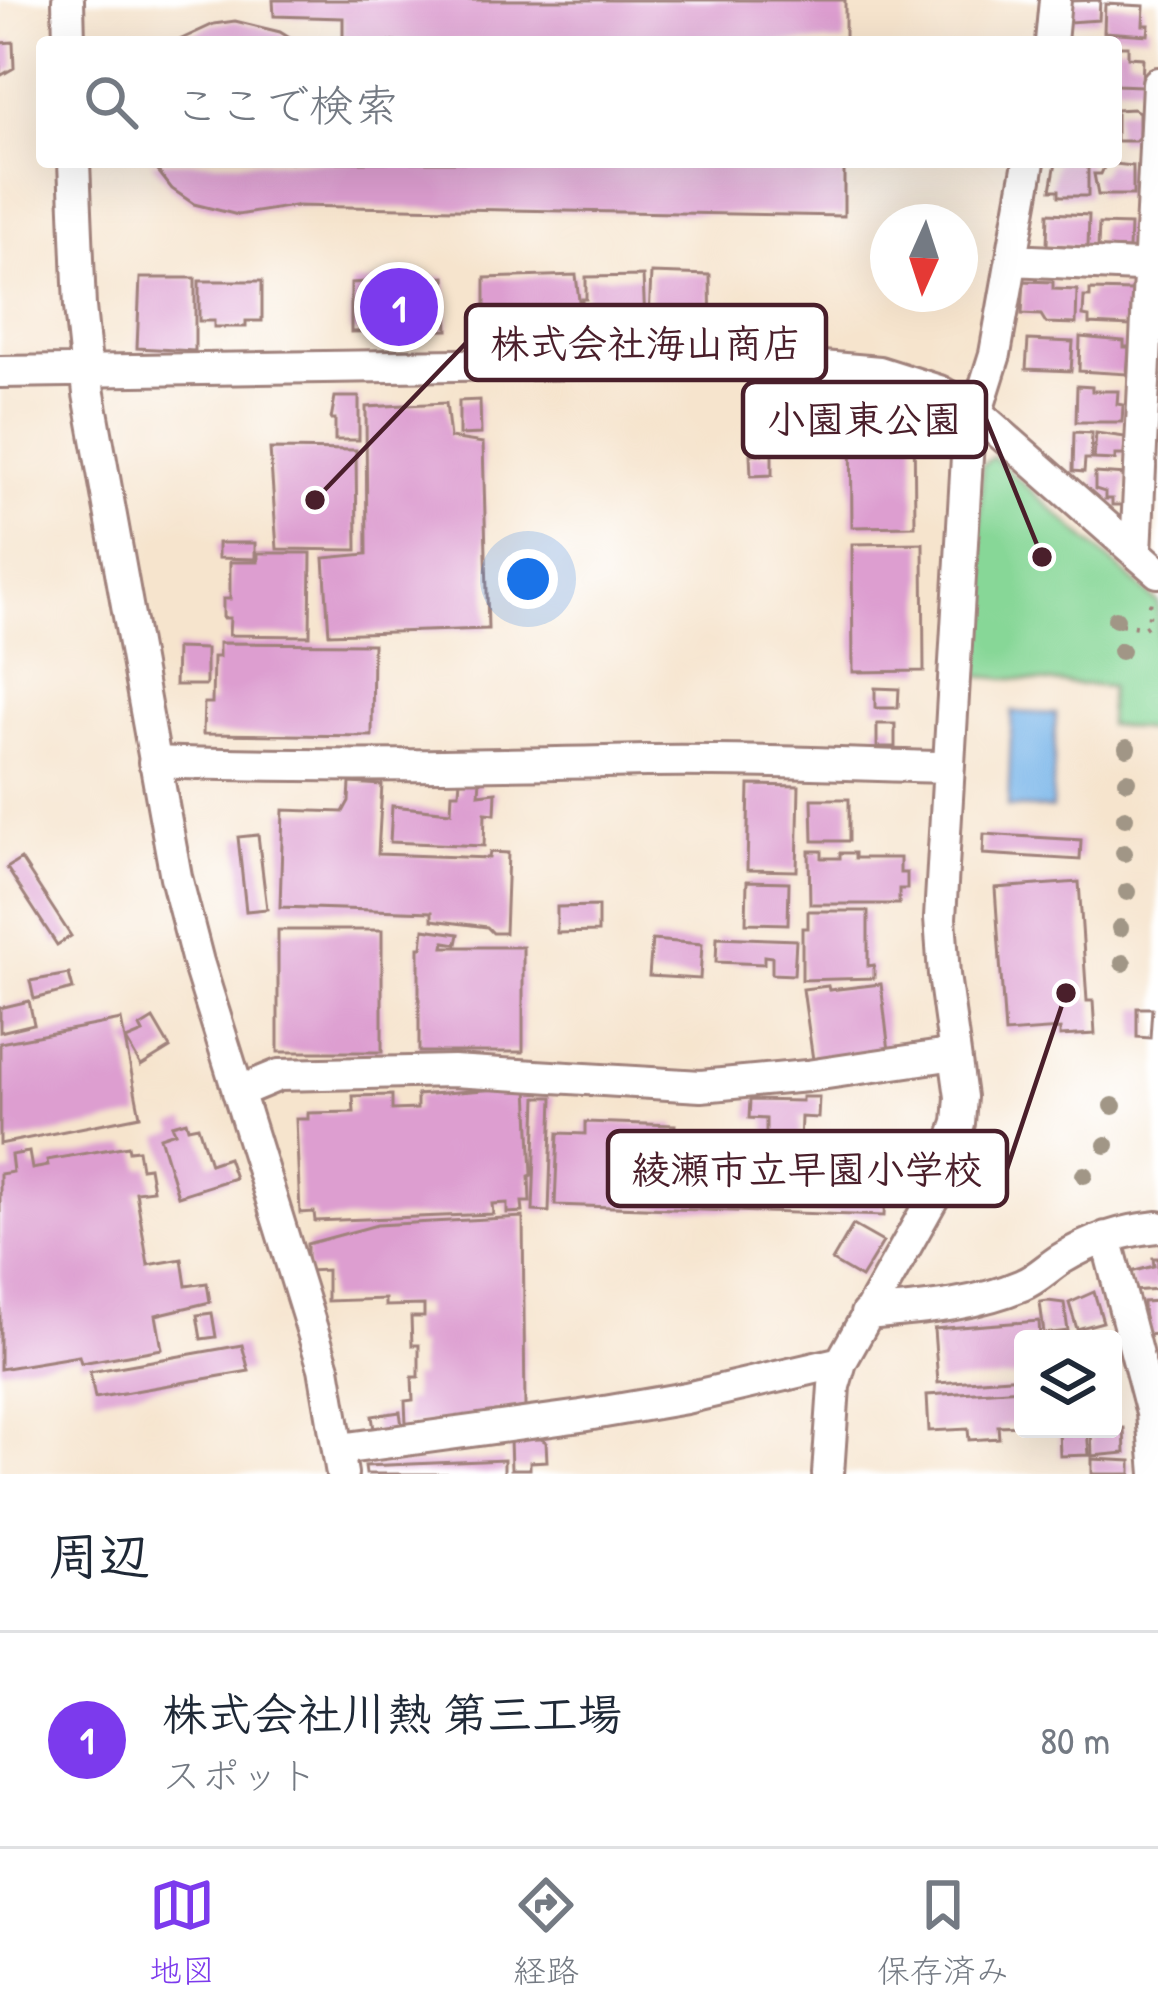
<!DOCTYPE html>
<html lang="ja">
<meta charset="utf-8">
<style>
body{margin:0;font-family:"Patrick Hand","Klee One",sans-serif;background:#f2f2f3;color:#1f2937}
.controls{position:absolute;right:36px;bottom:36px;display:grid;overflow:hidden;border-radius:12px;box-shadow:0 12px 48px #0002}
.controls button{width:108px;height:108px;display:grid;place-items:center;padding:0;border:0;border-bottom:3px solid #e0e1e3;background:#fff;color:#1f2937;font:60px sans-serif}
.compass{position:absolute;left:870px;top:204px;width:108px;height:108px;border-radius:50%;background:#fff;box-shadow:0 12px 48px #0002;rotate:183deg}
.you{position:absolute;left:528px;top:579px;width:42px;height:42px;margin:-30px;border:9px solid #fff;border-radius:50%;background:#1a73e8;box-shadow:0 0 0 18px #1a73e833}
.badge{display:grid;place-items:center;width:78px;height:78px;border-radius:50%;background:#7c3aed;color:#fff;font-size:39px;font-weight:700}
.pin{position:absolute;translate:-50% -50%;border:6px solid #fff;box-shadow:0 3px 12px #0006}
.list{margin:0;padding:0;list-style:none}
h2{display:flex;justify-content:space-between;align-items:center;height:156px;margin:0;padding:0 48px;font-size:51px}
h2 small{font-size:39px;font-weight:400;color:#747a83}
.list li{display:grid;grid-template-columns:78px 1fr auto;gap:36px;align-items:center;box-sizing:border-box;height:216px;padding:0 48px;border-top:3px solid #e0e1e3}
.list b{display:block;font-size:45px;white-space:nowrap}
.list p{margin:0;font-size:39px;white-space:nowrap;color:#747a83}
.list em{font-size:39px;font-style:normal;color:#747a83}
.icon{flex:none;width:66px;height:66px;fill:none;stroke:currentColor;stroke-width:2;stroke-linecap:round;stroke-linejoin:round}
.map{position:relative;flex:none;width:1158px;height:1474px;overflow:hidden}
.search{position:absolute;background:#fff;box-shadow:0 12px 48px #0002;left:36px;right:36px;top:36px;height:132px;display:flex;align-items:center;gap:30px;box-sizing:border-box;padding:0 42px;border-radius:12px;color:#747a83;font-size:45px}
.sheet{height:372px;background:#fff}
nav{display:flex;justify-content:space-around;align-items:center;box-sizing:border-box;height:168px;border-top:3px solid #e0e1e3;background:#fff;font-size:33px;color:#747a83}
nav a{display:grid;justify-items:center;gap:6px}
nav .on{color:#7c3aed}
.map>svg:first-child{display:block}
</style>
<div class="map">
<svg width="1158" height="1474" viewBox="0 0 1158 1474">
<rect width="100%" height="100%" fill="#fff"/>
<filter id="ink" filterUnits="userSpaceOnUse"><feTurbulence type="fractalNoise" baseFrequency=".00833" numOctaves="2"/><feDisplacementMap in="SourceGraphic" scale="24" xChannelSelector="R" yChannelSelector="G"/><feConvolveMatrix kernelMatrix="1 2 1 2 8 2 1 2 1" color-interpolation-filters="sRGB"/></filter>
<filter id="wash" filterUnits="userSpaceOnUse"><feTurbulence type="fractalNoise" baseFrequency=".004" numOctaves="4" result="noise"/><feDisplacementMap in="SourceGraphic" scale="48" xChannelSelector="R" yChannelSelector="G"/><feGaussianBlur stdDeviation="2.7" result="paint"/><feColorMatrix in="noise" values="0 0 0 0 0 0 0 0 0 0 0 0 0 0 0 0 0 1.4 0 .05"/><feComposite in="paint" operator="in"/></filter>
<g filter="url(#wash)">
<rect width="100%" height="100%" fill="#f6e4cd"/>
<!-- green -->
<path fill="#87d797" stroke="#687b61" stroke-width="3" d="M993,457l165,146v128l-50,-6 2,-38 -135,-11 7,-211z"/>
<!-- water -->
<path fill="#75b3e8" stroke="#60698a" stroke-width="3" d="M1012,712l44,2 -4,95 -44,-2z"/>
<g id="blocks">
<!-- building -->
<path fill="#dd9ed0" d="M273,0h572v42h-502v-24l-69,-2z
M1100,0l-1,20 -30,2 1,-21z
M1105,4l39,2 -1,19h6l-1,10 -44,-3z
M235,21l45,11 16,10h-121l39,-18z
M13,42l1,26 -14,8v-33z
M1116,46h12v11l15,1 -1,28 -26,-1z
M1133,109l6,3v25l-4,4h-19v-31z
M151,162h693v54l-550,-10 -56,9 -44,-11 -22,-15z
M1056,162h32v34h-29v-6h-8z
M1106,163l27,3v29h-35l-4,-21h7z
M1048,213l41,2 -1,32 -41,-2z
M1099,224l31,1 -1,24 -31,-1z
M651,273l59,2 1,70 -63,-3z
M576,275l7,59 -98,6v-62z
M643,276l2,46 -10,1v14l-47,1 -1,-29h-5v-10h4v-22z
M445,277l3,53 -97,2v-49z
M140,278h55v73l-58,-3z
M199,281h63v40h-16v6h-32v-6h-15z
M1024,281l29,1v7l24,1 -1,34 -30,-1 -5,-8 -19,-1z
M1090,290l42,1 -2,35 -41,-2v-7l-6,-1 1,-19h6z
M1080,337l44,4v6h5l-2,27 -48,-3z
M1028,340l45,2 -2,29 -45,-2z
M1077,386l15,1v4h26l-1,13 6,1 -1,17h-46z
M335,397h24v43h-24v-21h-4z
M480,400l1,34 -22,1v-34z
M446,403l4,35 33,5 5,186 -159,5 -5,-76 43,-4 -1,-147z
M851,413h63l1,113 -63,1z
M1074,432l18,1 -1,26h-6l-1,13 -11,-1z
M1096,433l29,4 -1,18h-9v5l-21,-1z
M270,449l86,1 1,100 -80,-1z
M750,454h22v21l-21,1z
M1095,473l31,2 -3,30h-11v-6h-7v-7l-10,-3z
M218,543h37v16l-37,-1z
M923,543l1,128 -71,1 -1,-128z
M258,553h53l-1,83 -81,-1 1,-17h-7v-19h7v-37h28z
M219,643l154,1 -1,92 -169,-2 1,-31h8l1,-46h6z
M176,648l30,1v36h-31z
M875,688l24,1 -1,19h-23z
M877,724h18v23h-18z
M460,779h20l-1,15 17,-2 -1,22 -10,-1 -1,33 -94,-4 2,-36 59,6 1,-19h7z
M350,783l32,2 -4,69 111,4 1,-6 18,1 -3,80h-12l-6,-6 -55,-7v-8l-152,-5 3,-97 60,2 6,-11z
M749,785l50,1 -2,85 -50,-1z
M812,799h37v42h-36z
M984,834l97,6 -1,20 -97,-6z
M258,835l9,74 -21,2 -8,-74z
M809,851h13v7h18v-5h15v5h45v15h7v16h-8v15h-89z
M21,859l50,77 -14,9 -50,-77z
M747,881l42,1 -1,42 -42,-1z
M1079,882l8,119h6l2,33 -35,2v-7l-55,4 -10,-145z
M598,906v26l-41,1v-26z
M808,911h60v55l6,-1v13l-72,2v-52h6z
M424,929l35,5 -2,10 -12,-2 -1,5h79v105h-104v-105h3z
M278,930h104v122h-104z
M717,937l79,3 -2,35 -22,-1v-17l-8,-1v8l-48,-2z
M652,940l50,4 -2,35 -51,-3z
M69,974l4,15 -39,10 -4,-18z
M881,984l8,67 -76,9 -10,-71 25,-3 1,4z
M29,1001l5,23 -34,8v-24z
M1137,1008h15l-2,30 -13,-1z
M153,1019l17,29 -29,18 -15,-26 17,-7 -3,-6z
M121,1020l19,96 -140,28v-101z
M528,1087l4,88 -3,1 1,26h-8l1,10 -16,1v-10l-15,1 1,10 -178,7 -1,-9 -14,1 -4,-94h12v-6l46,-1 -1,-16 39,-1v15l25,-1v-14z
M537,1097h16l-4,115 -16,-1z
M802,1097h17l-1,21 -17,-1 -1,26 87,3 -3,70 -329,-11 3,-72 27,1v-12l90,3 -1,12 92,4v-22l-17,-1 1,-18 52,1z
M186,1121l2,7 10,-2 12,38 18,-6 7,20 -57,18 -18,-59 15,-5 -3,-7z
M128,1146l1,5 9,-1 3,18 8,-1 4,23 -17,2 12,73 34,-6 4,27 21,-3 3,19 -54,13 6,34 -81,14 -2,-7 -79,13v-195l13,-2 -2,-17 18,-3 3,17 16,-3 -1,-6z
M523,1217l2,193 -30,1 1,9 -90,4 -1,-23 8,-1 -1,-23h7v-32h-7l-1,-28h13v-12l-39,1v-7l-58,2v-31l-20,1v-27l70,-19z
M853,1225l30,17 -22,36 -29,-17z
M1153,1258h5v31l-25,2 -2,-19 23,-6z
M1094,1292l9,30 -26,7 -8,-26z
M1048,1301l16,2 4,28 -24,3 -4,-32z
M1158,1301v33l-14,1 -1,-33z
M212,1313l4,24 -15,2 -4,-24z
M1039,1321l1,18h-17v38l-85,6 -4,-54z
M242,1345l7,26 -154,27 -5,-26z
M1023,1389v36l-25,1 1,12 -30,2 -1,-11 -39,2 -2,-36z
M400,1412l3,21 -28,3 -3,-20z
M1124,1428l1,25 -33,3 -1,-27z
M1059,1429h28l2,26 -29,1z
M510,1439h31l5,3 1,19 -17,1v7h-19z
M1092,1459l39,2v13h-39z
M504,1460v14h-138l-1,-8z"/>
</g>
</g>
<g filter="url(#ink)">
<use href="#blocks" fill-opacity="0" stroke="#a0827c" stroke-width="3"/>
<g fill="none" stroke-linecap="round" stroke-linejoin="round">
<!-- minor casing -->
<g stroke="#a0827c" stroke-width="36">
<path id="minor" d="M68,0l1,42
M1051,42l4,-42
M74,162l6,145 9,87 87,483 22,85 126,406 18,106
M1012,260l146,7
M0,372l655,-10h111l113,10 60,19 37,21 182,160
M1136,553l22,-470
M154,762c165,6 328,3 492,-1 100,-2 201,4 301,6
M238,1092l41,-17 174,-4 248,15 106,-10 148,-22
M1106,1237l46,176 5,61
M866,1314c53,-5 107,-8 156,-29 15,-6 26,-18 39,-26 29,-18 63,-29 97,-32
M340,1449l241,-33 105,-18 155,-36
M828,1474l6,-88 7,-24 92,-164 26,-75 2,-26 -17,-122 -4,-57 28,-478 27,-86 34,-192"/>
</g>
<!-- path -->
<path stroke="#a0827c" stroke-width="4.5" stroke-dasharray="3 9" stroke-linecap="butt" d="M1121,624l23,4 4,-3 3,-28"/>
<!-- minor -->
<use href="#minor" stroke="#fff" stroke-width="30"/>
</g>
<!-- trees -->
<g fill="#a19686">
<circle cx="1116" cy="619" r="9"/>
<circle cx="1121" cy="651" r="9"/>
<circle cx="1127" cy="748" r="9"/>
<circle cx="1127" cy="781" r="9"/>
<circle cx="1125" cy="818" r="9"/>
<circle cx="1124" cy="853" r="9"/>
<circle cx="1127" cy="892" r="9"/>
<circle cx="1120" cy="928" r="9"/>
<circle cx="1123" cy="963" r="9"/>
<circle cx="1113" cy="1106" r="9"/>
<circle cx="1106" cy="1145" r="9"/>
<circle cx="1084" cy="1175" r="9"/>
</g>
</g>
<!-- callouts -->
<path fill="none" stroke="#4a1f2b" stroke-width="4.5" d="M315 500L466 343M1042 557L986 419M1066 993L1007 1169"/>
<g fill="#4a1f2b" stroke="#fff" stroke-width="4.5">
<circle cx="315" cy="500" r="12"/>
<circle cx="1042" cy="557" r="12"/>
<circle cx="1066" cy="993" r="12"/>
</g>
<g fill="#fff" stroke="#4a1f2b" stroke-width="4.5">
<rect x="466" y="305" width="360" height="75" rx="12"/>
<rect x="743" y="382" width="243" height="75" rx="12"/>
<rect x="608" y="1131" width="399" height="75" rx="12"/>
</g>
<g font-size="39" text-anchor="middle" font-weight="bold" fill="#4a1f2b">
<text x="646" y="357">株式会社海山商店</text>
<text x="864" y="433">小園東公園</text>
<text x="807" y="1183">綾瀬市立早園小学校</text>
</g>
</svg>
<div class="controls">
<button><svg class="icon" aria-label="layers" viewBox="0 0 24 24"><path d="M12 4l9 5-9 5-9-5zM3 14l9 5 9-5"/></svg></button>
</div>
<svg class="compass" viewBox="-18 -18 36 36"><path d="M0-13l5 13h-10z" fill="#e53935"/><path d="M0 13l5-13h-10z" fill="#747a83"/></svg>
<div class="you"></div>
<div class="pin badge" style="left:399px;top:307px">1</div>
<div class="search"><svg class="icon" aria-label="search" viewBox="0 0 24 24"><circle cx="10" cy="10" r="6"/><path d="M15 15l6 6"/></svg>ここで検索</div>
</div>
<section class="sheet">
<h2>周辺<small></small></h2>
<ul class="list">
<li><span class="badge">1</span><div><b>株式会社川熱 第三工場</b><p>スポット</p></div><em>80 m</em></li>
</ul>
</section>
<nav>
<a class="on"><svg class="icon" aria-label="map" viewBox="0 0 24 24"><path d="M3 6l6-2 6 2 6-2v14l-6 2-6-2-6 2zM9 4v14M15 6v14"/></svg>地図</a>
<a><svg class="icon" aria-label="directions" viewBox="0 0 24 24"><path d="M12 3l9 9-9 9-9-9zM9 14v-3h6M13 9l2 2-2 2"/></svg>経路</a>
<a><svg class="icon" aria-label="saved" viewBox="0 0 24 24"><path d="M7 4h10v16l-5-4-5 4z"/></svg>保存済み</a>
</nav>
